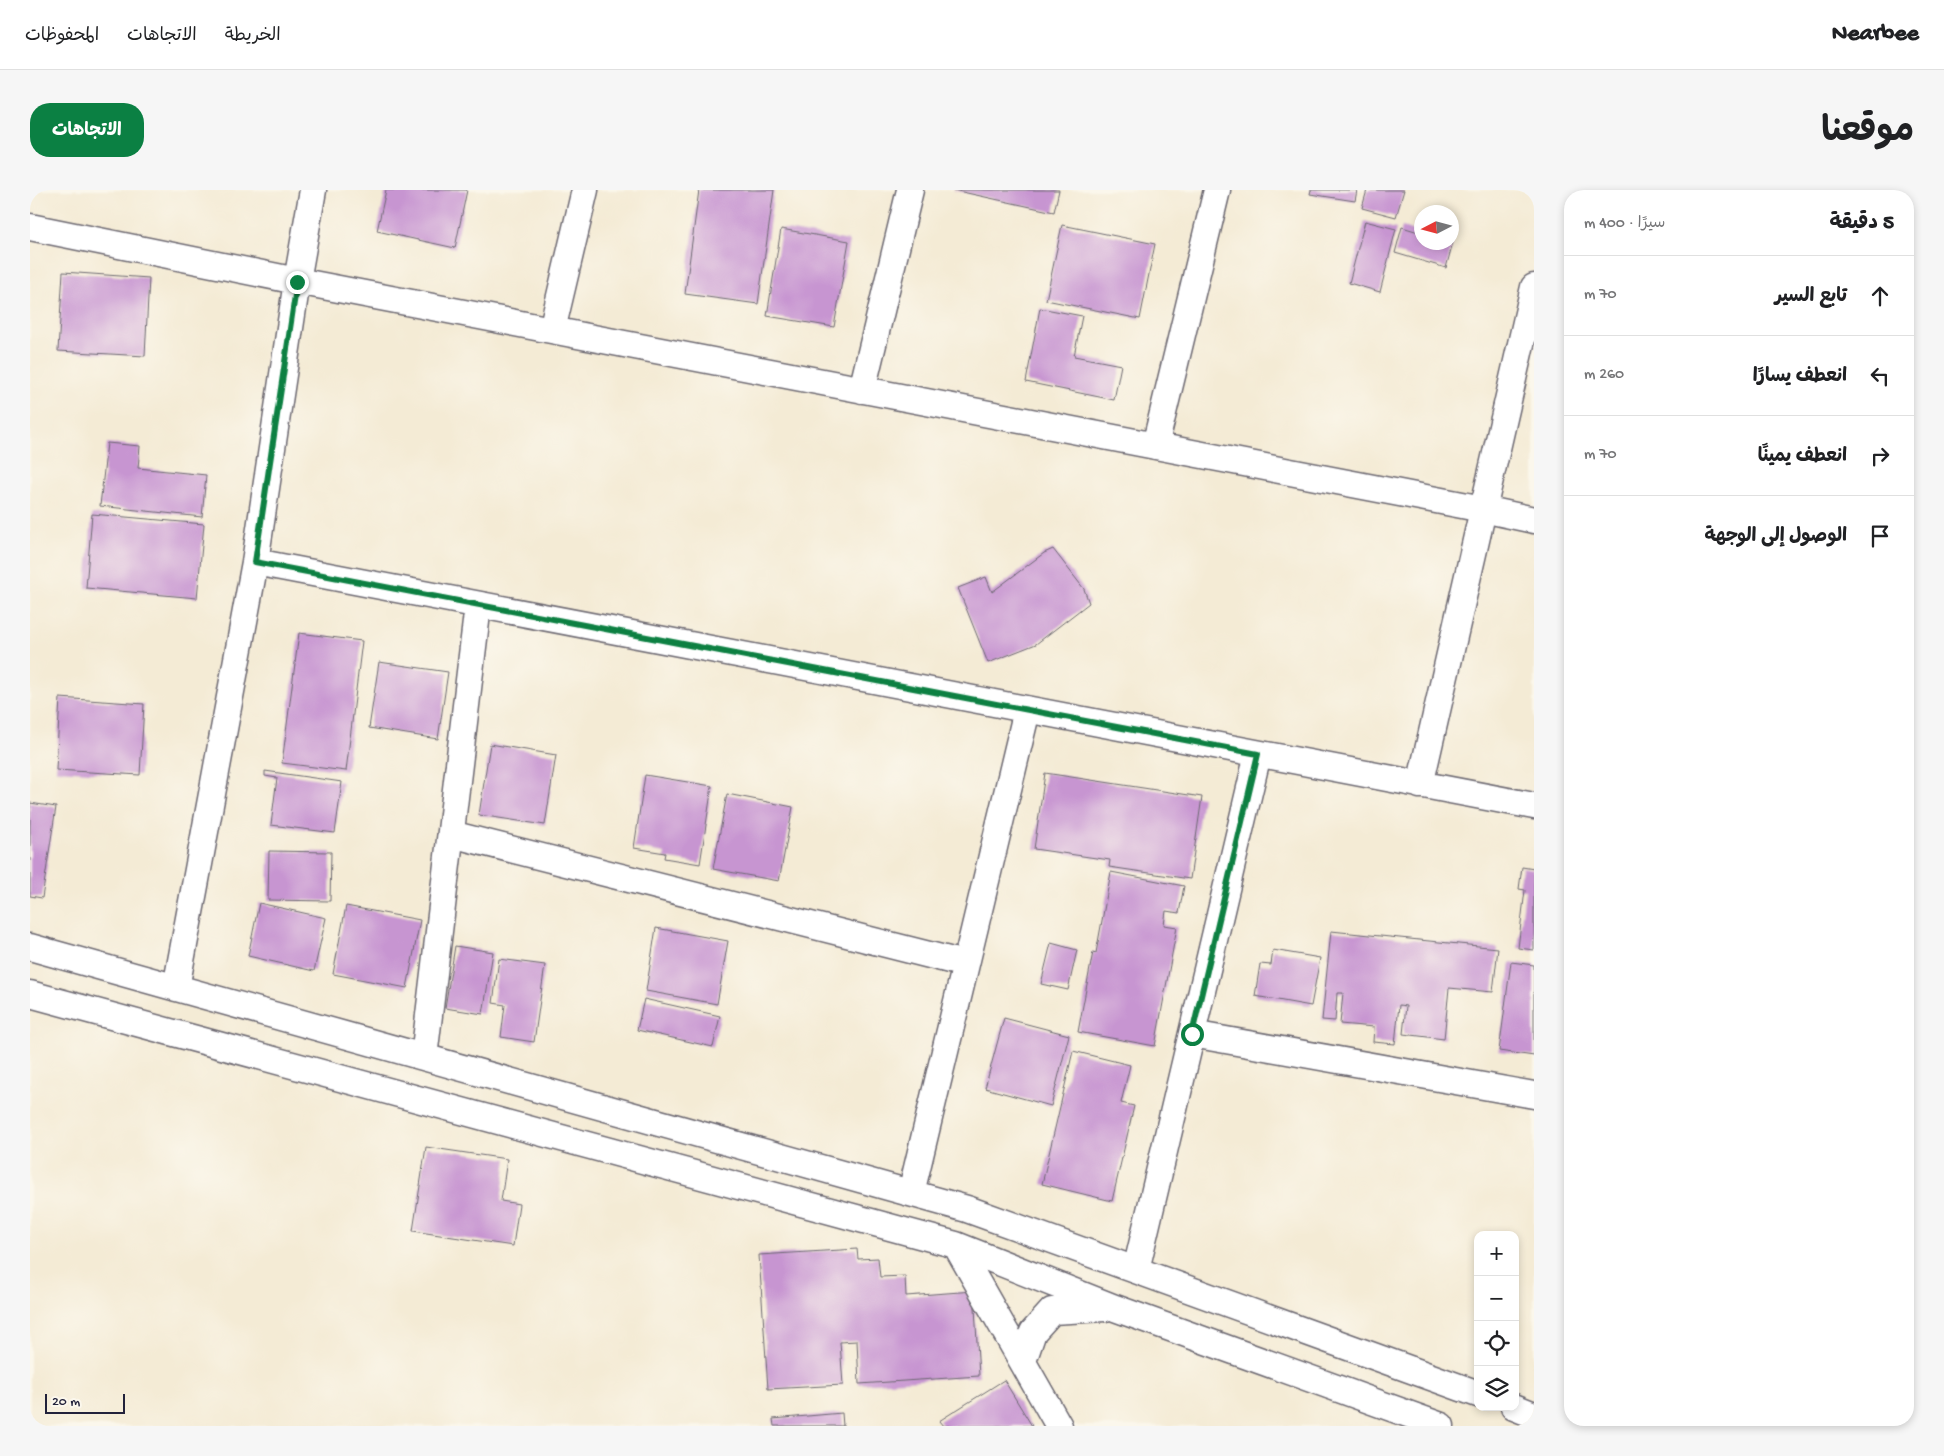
<!DOCTYPE html>
<html lang="ar">
<meta charset="utf-8">
<style>
body{margin:0;font-family:"Gochi Hand","Playpen Sans Arabic",sans-serif;background:#f6f6f6;color:#202124;direction:rtl}
.controls{position:absolute;right:15px;bottom:15px;display:grid;overflow:hidden;border-radius:10px;box-shadow:0 2px 8px #0003}
.controls button{width:45px;height:45px;display:grid;place-items:center;padding:0;border:0;border-bottom:1px solid #e0e0e0;background:#fff;color:#202124;font:25px sans-serif}
.compass{position:absolute;left:1384px;top:15px;width:45px;height:45px;border-radius:50%;background:#fff;box-shadow:0 2px 8px #0003;rotate:264deg}
.scale{position:absolute;left:15px;bottom:12px;width:80px;box-sizing:border-box;padding-left:5px;border:2px solid #22223b;border-top:0;font-size:14px;line-height:18px;white-space:nowrap;color:#22223b;-webkit-text-stroke:4px #fbf7ec;paint-order:stroke}
.stop{position:absolute;width:15px;height:15px;margin:-11px;border:4px solid #0b8043;border-radius:50%;background:#fff}
.stop.end{background:#0b8043;border-color:#fff;box-shadow:0 1px 5px #0008}
.list{margin:0;padding:0;list-style:none}
h2{display:flex;justify-content:space-between;align-items:center;height:65px;margin:0;padding:0 20px;font-size:21px}
h2 small{font-size:16px;font-weight:400;color:#757577}
.list li{display:grid;grid-template-columns:32px 1fr auto;gap:15px;align-items:center;box-sizing:border-box;height:80px;padding:0 20px;border-top:1px solid #e0e0e0}
.list b{display:block;font-size:19px;white-space:nowrap}
.list em{font-size:16px;font-style:normal;color:#757577}
.icon{flex:none;width:28px;height:28px;fill:none;stroke:currentColor;stroke-width:2;stroke-linecap:round;stroke-linejoin:round}
.map{position:relative;flex:none;width:1504px;height:1236px;overflow:hidden;direction:ltr;border-radius:20px}
header{display:flex;align-items:center;gap:30px;box-sizing:border-box;height:70px;padding:0 25px;background:#fff;border-bottom:1px solid #e0e0e0}
header strong{font-size:24px}
nav{display:flex;gap:28px;margin-inline-start:auto;font-size:18px}
.intro{display:flex;align-items:center;justify-content:space-between;box-sizing:border-box;height:120px;padding:0 30px}
h1{margin:0;font-size:35px}
.button{padding:12px 22px;border-radius:20px;background:#0b8043;color:#fff;font-size:18px;font-weight:700}
main{display:flex;gap:30px;padding:0 30px}
aside{flex:1;background:#fff;border-radius:20px;box-shadow:0 2px 8px #0003}
.map>svg:first-child{display:block}
</style>
<header>
<strong>Nearbee</strong>
<nav><a>الخريطة</a><a>الاتجاهات</a><a>المحفوظات</a></nav>
</header>
<div class="intro"><h1>موقعنا</h1><a class="button">الاتجاهات</a></div>
<main>
<aside>
<h2>5 دقيقة<small>سيرًا · 400 m</small></h2>
<ul class="list">
<li><svg class="icon" aria-label="ahead" viewBox="0 0 24 24"><path d="M12 20V5M6 11l6-6 6 6"/></svg><div><b>تابع السير</b></div><em>70 m</em></li>
<li><svg class="icon" aria-label="left" viewBox="0 0 24 24"><path d="M17 20v-9H6M10 6l-5 5 5 5"/></svg><div><b>انعطف يسارًا</b></div><em>260 m</em></li>
<li><svg class="icon" aria-label="right" viewBox="0 0 24 24"><path d="M7 20v-9h11M14 6l5 5-5 5"/></svg><div><b>انعطف يمينًا</b></div><em>70 m</em></li>
<li><svg class="icon" aria-label="arrive" viewBox="0 0 24 24"><path d="M6 21V4h12l-3 4 3 4H6"/></svg><div><b>الوصول إلى الوجهة</b></div></li>
</ul>
</aside>
<div class="map">
<svg width="1504" height="1236" viewBox="0 0 1504 1236">
<rect width="100%" height="100%" fill="#fbf7ec"/>
<filter id="ink" filterUnits="userSpaceOnUse"><feTurbulence type="fractalNoise" baseFrequency=".02" numOctaves="2"/><feDisplacementMap in="SourceGraphic" scale="10" xChannelSelector="R" yChannelSelector="G"/><feConvolveMatrix kernelMatrix="1 2 1 2 8 2 1 2 1" color-interpolation-filters="sRGB"/></filter>
<filter id="wash" filterUnits="userSpaceOnUse"><feTurbulence type="fractalNoise" baseFrequency=".0096" numOctaves="4" result="noise"/><feDisplacementMap in="SourceGraphic" scale="20" xChannelSelector="R" yChannelSelector="G"/><feGaussianBlur stdDeviation="1.12" result="paint"/><feColorMatrix in="noise" values="0 0 0 0 0 0 0 0 0 0 0 0 0 0 0 0 0 1.4 0 .05"/><feComposite in="paint" operator="in"/></filter>
<g filter="url(#wash)">
<rect width="100%" height="100%" fill="#f4ebd5"/>
<g id="blocks">
<!-- building -->
<path fill="#c795d1" d="M356,0h81l-12,58 -78,-17z
M669,0h75l-16,114 -73,-10z
M923,0h106l-5,22z
M1281,0h46l-2,11 -45,-7z
M1337,0h37l-8,27 -34,-9z
M1335,31l31,8 -16,63 -31,-9z
M1032,35l93,19 -15,75 -94,-19z
M1372,37l20,6v9h31l-7,26 -51,-15z
M751,39l68,12 -15,86 -67,-11z
M33,82l86,6 -4,78 -87,-5z
M1010,118l42,8 -8,40 47,9 -7,35 -88,-18z
M77,253l33,3 -2,22 68,7 -4,42 -102,-11z
M62,324l112,10 -7,74 -111,-10z
M1023,359l31,40 5,14 -53,41 -48,19 -30,-75 28,-11 6,15 52,-39z
M269,443l63,8 -16,130 -64,-8z
M349,472l69,10 -10,67 -69,-11z
M30,508l84,6 -4,71 -84,-5z
M460,554l66,11 -11,70 -66,-10z
M235,581l77,11 -7,51 -64,-8 6,-47 -12,-2z
M1015,583l157,24 -12,82 -81,-12 1,-7 -76,-11z
M615,585l67,11 -12,78 -36,-6 1,-5 -31,-5z
M697,604l66,13 -14,74 -66,-12z
M0,613l26,4 -14,91 -12,-2z
M239,661l62,1 -1,49 -62,-1z
M1492,677l12,2v81l-16,-2 7,-58 -6,-1z
M1081,682l73,14 -5,27 -13,-2 -2,14 13,2 -22,119 -77,-14 15,-80 3,1z
M229,713l67,15 -12,53 -66,-15z
M316,716l74,14 -13,68 -74,-14z
M626,738l72,13 -11,63 -71,-13z
M1301,741l167,17 -5,44 -44,-4 -5,51 -41,-5 3,-28 -7,-1 -4,39 -22,-2 1,-15 -34,-3 3,-31h-6l-2,28 -13,-1z
M1021,753l26,7 -9,40 -27,-6z
M425,756l38,6 -10,62 -38,-6z
M1243,760l47,8 -9,48 -56,-10 5,-32 11,1z
M469,769l46,6 -11,77 -33,-5 4,-32 -12,-2z
M1481,772l23,3v91l-35,-5z
M614,809l76,17 -7,31 -76,-17z
M974,828l65,17 -18,71 -66,-18z
M1043,861l57,14 -9,38 13,3 -22,95 -70,-17z
M396,957l81,12 -6,42 18,3 -6,42 -100,-15z
M827,1059l1,10 20,-1 2,19 25,-1 1,20 68,-5 5,85 -120,8 -2,-43 -17,1 3,43 -75,4 -9,-134z
M974,1190l28,46h-89l-4,-5z
M812,1223l1,13h-69l-1,-7z"/>
</g>
</g>
<g filter="url(#ink)">
<use href="#blocks" fill-opacity="0" stroke="#6c6871" stroke-width="1"/>
<g fill="none" stroke-linecap="round" stroke-linejoin="round">
<!-- minor casing -->
<g stroke="#6c6871" stroke-width="29">
<path id="minor" d="M283,0l-16,91 1186,228 51,11
M0,37l267,54 -42,281 -79,426
M522,140l33,-140
M832,200l48,-200
M1125,256l62,-256
M225,372l1279,244
M1390,595l114,-498
M421,644l514,130
M0,757l937,262 511,185
M0,804l926,251 159,63 326,118
M1162,844l342,61
M394,867l54,-452
M881,1003l116,-483
M926,1055l103,181
M1106,1080l122,-516
M993,1171l10,-29 19,-21 53,-3
M1484,1217l20,8"/>
</g>
<!-- minor -->
<use href="#minor" stroke="#fff" stroke-width="26"/>
</g>
</g>
<g fill="none" stroke-linecap="round" stroke-linejoin="round" filter="url(#ink)">
<!-- route -->
<path stroke="#0b8043" stroke-width="6" d="M267,92l-42,280 1003,192 -66,280"/>
</g>
</svg>
<div class="controls">
<button>+</button>
<button>−</button>
<button><svg class="icon" aria-label="locate" viewBox="0 0 24 24"><circle cx="12" cy="12" r="6"/><path d="M12 2v4M12 18v4M2 12h4M18 12h4"/></svg></button>
<button><svg class="icon" aria-label="layers" viewBox="0 0 24 24"><path d="M12 4l9 5-9 5-9-5zM3 14l9 5 9-5"/></svg></button>
</div>
<svg class="compass" viewBox="-18 -18 36 36"><path d="M0-13l5 13h-10z" fill="#e53935"/><path d="M0 13l5-13h-10z" fill="#757577"/></svg>
<div class="scale">20 m</div>
<div class="stop" style="left:1162px;top:844px"></div>
<div class="stop end" style="left:267px;top:92px"></div>
</div>
</main>
